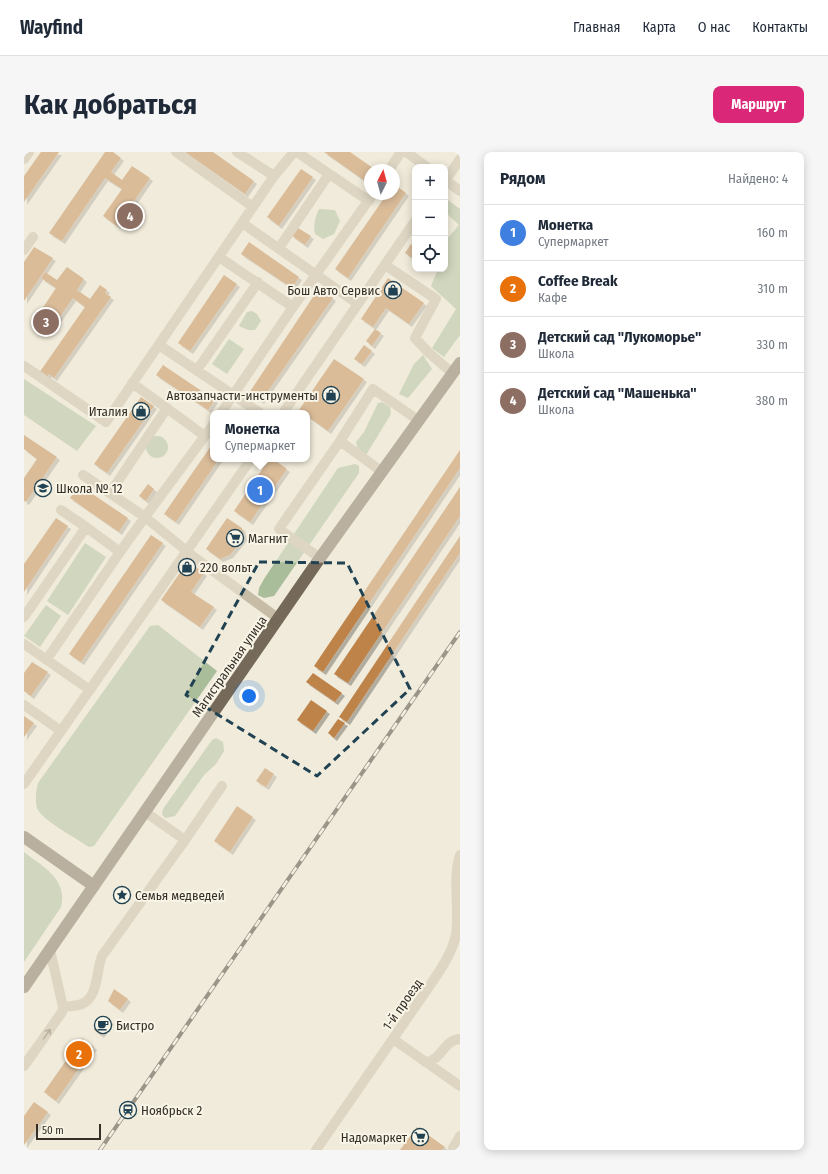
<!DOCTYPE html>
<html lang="ru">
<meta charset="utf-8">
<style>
body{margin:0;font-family:"Fira Sans Condensed",sans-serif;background:#f6f6f7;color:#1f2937}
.controls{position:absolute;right:12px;top:12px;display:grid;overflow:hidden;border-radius:8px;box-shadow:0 2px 10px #0003}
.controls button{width:36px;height:36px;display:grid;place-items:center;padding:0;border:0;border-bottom:1px solid #e0e1e3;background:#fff;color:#1f2937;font:20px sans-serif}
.compass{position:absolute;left:340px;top:12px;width:36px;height:36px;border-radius:50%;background:#fff;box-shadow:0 2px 10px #0003;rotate:6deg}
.scale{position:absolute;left:12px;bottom:10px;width:65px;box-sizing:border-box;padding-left:4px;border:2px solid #342e27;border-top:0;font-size:11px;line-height:14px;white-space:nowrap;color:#342e27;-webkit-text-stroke:3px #f8f4e6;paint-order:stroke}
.you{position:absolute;left:225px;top:544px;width:14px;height:14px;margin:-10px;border:3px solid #fff;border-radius:50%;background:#1a73e8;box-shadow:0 0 0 6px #1a73e833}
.badge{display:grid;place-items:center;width:26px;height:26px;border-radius:50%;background:#db2777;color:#fff;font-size:13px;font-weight:700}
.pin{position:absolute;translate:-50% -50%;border:2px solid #fff;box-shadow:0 1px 4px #0006}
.popup{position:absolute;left:186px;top:258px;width:100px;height:52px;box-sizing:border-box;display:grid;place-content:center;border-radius:8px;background:#fff;filter:drop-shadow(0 1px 3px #0005);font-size:13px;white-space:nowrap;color:#747a83}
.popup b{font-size:15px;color:#1f2937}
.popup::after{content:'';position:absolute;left:50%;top:100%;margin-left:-8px;border:8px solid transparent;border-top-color:#fff}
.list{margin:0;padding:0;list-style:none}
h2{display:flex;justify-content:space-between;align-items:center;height:52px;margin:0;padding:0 16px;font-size:17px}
h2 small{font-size:13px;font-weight:400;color:#747a83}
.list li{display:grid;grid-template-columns:26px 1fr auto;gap:12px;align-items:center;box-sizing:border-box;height:56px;padding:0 16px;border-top:1px solid #e0e1e3}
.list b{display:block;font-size:15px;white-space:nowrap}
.list p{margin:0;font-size:13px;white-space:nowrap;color:#747a83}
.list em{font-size:13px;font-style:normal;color:#747a83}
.icon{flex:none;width:22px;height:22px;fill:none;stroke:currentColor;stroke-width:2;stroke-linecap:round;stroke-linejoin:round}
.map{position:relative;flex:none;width:436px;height:998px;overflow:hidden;border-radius:8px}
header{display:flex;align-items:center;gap:24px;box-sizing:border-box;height:56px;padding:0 20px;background:#fff;border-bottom:1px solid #e0e1e3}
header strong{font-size:19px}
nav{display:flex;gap:22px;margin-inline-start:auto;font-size:14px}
.intro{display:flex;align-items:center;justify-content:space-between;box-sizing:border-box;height:96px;padding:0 24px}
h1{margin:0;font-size:28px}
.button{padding:10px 18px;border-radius:8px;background:#db2777;color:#fff;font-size:14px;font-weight:700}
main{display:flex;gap:24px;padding:0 24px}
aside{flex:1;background:#fff;border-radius:8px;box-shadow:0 2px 10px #0003}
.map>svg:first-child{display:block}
</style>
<header>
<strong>Wayfind</strong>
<nav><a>Главная</a><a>Карта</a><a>О нас</a><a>Контакты</a></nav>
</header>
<div class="intro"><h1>Как добраться</h1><a class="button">Маршрут</a></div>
<main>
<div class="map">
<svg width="436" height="998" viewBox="0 0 436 998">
<defs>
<filter id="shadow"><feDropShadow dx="3" dy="3" stdDeviation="0" flood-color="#0004"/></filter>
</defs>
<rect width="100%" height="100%" fill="#f0ebda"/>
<!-- green -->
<path fill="#aabd9b" d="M424,48l12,9v126l-16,22 -12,-9 24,-39 -25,-23 7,-17h7v-28l14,-16 -14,-13v-8z
M295,57l16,1 5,11 -6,13 -11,5 -8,-5c-2,-9 0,-17 4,-25z
M228,159l5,3 4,7 -6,9h-7l-9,-4 8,-14z
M205,187l15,10 -17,25 -15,-10z
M399,203l9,14 -24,29 -9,-4 15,-30z
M0,227l72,47 -19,25 -53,-36z
M358,250l8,5 1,7 -25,41 -8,-5 -2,-8 8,-10 14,-29z
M122 295a11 11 0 1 1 22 0a11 11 0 1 1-22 0Z
M331,312l4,2v7l-85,123 -10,2 -6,-3 1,-7 5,-9 74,-111z
M61,391l21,14 -38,58 -21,-14z
M22,453l15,11 -21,31 -16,-11z
M134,473l59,46 -123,175 -5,1c-11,-8 -48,-27 -52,-39 -2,-8 -1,-17 1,-25l112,-157z
M192,586l7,4 1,9 -8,13 -12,11 -29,41 -10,2 -3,-4 1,-5 49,-69z
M0,700c19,15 44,27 37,55l-37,55z"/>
<!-- building -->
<path fill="#be834a" filter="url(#shadow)" d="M17,0h18l-35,50v-26z
M81,0h8l8,6 -10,14 11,8 10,-14 18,12 -33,48 -14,-10 19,-27 -17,-11 -43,63 -13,-8z
M161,0h28l41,29 -9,13z
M300,0h26l23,16 -3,2 -5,11z
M277,17l12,8 -34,49 -12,-9z
M370,32l12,9 -58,85 -13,-9 52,-75h7z
M274,76l13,8 -6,9 -13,-9z
M225,90l50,35 -7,11 -51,-34z
M387,92l4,2v8l-3,4 -7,-5z
M10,95l19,11 -29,43v-39z
M43,115l17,12 -7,11 13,9 10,-14 7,5 -2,3 6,4 -57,81 -5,-4 -2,4 -8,-5 46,-66 -12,-9 -21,30 -3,-1 -4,5 -11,-8 4,-5 -2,-1 20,-30 -15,-10 4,-6 12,8z
M200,123l13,9 -47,67 -12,-8z
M364,126l36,25 -15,21 -23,-16 -13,19 -12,-8z
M295,136l14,10 -72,103 -12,-8z
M351,177l6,4 -9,13 -6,-5z
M340,193l8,6 -10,13 -8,-5z
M310,207l30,20 -36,52 -21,-15v-3l-8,-3z
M139,213l52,35 -7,10 -52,-35z
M117,245l13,9 -47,67 -13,-9z
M0,283l33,22 -31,45 -2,-1v-23l13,-19 -13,-10z
M189,291v16h6l-43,63 -12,-8z
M436,298v18l-137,204 -9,-6z
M245,307h4l14,10 -37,53 -16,-11z
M124,332l6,5 -8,12 -7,-5z
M55,333l49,33 -9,14 -49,-34z
M436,335v29l-112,167 -14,-9z
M32,366l12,8 -44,66v-28z
M203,366l15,10 2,10 -14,17 -10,4 -14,-10z
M127,383l12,8 -82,119 -12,-8z
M436,384v17l-113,169 -8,-5z
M164,409l16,12 -13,19 23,15 -14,20 -39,-27z
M8,510l16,10 -17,24 -7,-5v-18z
M289,521l29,20 -7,9 -29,-20z
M287,548l16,11 -14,20 -16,-11z
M0,564l10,7 -10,14z
M314,567l7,4 -11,15 -6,-5z
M241,616l9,6 -8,13 -10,-6z
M213,654l16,11 -23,35 -16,-11z
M90,837l14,10 -8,11 -12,-9z
M80,864l7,5 -10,14 -7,-5z
M58,886l12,9 -38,54 -12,-9z
M10,950l14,10 -24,33v-29z
M393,975l28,20 -3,3h-42z"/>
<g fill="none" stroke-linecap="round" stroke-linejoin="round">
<!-- minor -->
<path stroke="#c7bda7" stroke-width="10" d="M152,0l77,55
M213,0l37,24
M273,0l72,49
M382,0l21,15
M0,7l5,-7
M365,18l12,-18
M421,28l15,11
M421,29l15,-22
M218,71l116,81
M255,96l50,-74
M0,98l9,-13
M195,105l74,50
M361,113l51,34 -21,39 13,14 24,21
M135,193l101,68
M0,214l82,56 168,-246 20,-24
M173,218l61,-88
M108,231l73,53
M197,261l72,-106 80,-113
M259,261l132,-192
M357,319l-41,-30 33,-52 45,31
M59,323l62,42 68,-92
M86,341l57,-85
M37,358l25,17
M96,400l25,-35 49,40 85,62
M296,406l-41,-29 61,-88
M0,465l62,-90 34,25 -73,107
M0,492l66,46
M0,553l37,26
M0,632l227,-325
M161,688l37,-54
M39,855c6,-1 14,-1 19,-3 17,-7 14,-35 20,-48l83,-116 -40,-28
M369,887l67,47
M401,910c16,0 19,-23 35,-23
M0,914l38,-54 1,-5 -13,-57
M292,998l117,-169c9,-14 20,-30 23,-47 4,-26 -4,-53 4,-79
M430,998l-1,-2 7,-12"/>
<!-- major -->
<path stroke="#756959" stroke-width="12" d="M0,685l70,49
M0,835l296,-429 140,-195"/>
<!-- rail casing -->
<g stroke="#342e27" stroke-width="4">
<path id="rail" d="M76,998l360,-518"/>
</g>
<!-- rail -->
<use href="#rail" stroke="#f8f4e6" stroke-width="2.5" stroke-dasharray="8" stroke-linecap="butt"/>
</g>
<!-- one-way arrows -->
<defs><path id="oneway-shaft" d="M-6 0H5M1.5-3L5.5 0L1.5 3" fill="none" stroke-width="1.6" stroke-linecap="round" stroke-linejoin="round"/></defs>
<use stroke="#766e61" href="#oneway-shaft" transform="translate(23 882) rotate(-55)"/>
<!-- marked area -->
<path d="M0 0H436V998H0ZM235,410l88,1 63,126 -93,87 -131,-81z" fill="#f0ebda" fill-opacity=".55" fill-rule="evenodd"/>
<path fill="none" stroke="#204252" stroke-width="3" stroke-dasharray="8 5" stroke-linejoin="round" d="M235,410l88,1 63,126 -93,87 -131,-81z"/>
<!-- icons -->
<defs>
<g id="shop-ring" transform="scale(0.9)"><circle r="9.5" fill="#f8f4e6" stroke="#204252" stroke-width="1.5"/><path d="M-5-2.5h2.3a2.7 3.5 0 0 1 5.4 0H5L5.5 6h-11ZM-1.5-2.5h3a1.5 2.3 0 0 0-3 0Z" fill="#204252"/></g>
<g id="school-ring" transform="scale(0.9)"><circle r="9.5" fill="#f8f4e6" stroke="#204252" stroke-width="1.5"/><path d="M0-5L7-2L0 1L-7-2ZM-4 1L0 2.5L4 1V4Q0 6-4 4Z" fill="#204252"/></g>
<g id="supermarket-ring" transform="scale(0.9)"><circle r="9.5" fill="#f8f4e6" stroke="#204252" stroke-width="1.5"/><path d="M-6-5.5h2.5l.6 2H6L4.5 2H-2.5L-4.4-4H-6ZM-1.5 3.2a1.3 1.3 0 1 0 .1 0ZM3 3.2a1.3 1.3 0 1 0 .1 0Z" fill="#204252"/></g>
<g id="sight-ring" transform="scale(0.9)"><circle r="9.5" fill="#f8f4e6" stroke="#204252" stroke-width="1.5"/><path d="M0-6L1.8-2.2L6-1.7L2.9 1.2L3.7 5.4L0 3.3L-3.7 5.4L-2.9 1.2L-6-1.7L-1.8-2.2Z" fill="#204252"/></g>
<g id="cafe-ring" transform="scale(0.9)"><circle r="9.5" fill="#f8f4e6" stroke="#204252" stroke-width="1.5"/><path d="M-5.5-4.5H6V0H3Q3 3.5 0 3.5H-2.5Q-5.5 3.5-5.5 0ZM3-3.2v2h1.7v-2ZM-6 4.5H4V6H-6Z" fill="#204252"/></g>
<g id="station-ring" transform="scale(0.9)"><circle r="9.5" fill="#f8f4e6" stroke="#204252" stroke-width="1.5"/><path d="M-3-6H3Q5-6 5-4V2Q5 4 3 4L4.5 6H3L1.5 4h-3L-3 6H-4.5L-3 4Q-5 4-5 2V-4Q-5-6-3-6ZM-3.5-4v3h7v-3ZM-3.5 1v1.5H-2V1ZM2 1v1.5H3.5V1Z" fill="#204252"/></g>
</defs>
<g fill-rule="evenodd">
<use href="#shop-ring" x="369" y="138"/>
<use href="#shop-ring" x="307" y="243"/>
<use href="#shop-ring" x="117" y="259"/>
<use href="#school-ring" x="19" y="336"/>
<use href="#supermarket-ring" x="211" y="386"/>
<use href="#shop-ring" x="163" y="415"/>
<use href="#sight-ring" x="98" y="743"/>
<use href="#cafe-ring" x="79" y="873"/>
<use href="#station-ring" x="104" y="958"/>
<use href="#supermarket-ring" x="396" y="985"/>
</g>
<g text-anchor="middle" stroke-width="4" stroke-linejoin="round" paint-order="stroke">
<!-- poi labels -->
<g font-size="13" fill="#342e27" stroke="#f8f4e6" text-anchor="start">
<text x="356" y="143" text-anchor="end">Бош Авто Сервис</text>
<text x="294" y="248" text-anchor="end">Автозапчасти-инструменты</text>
<text x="104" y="264" text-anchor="end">Италия</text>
<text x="32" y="341">Школа № 12</text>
<text x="224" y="391">Магнит</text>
<text x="176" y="420">220 вольт</text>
<text x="111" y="748">Семья медведей</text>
<text x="92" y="878">Бистро</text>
<text x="117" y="963">Ноябрьск 2</text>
<text x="383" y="990" text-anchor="end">Надомаркет</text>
</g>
<!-- street labels -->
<g font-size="13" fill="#342e27" stroke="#f8f4e6">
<text transform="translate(205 514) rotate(-55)" y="5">Магистральная улица</text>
<text transform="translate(378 852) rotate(-55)" y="5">1-й проезд</text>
</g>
</g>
</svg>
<div class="controls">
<button>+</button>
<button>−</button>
<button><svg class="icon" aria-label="locate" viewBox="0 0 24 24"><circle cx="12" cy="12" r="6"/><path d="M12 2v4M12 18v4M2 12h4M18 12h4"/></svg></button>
</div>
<svg class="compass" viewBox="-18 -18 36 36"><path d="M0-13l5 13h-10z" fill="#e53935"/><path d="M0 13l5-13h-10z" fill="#747a83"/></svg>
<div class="scale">50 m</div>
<div class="you"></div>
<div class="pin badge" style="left:236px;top:338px;background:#3f7fe0">1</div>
<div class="popup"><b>Монетка</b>Супермаркет</div>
<div class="pin badge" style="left:55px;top:902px;background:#e8710a">2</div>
<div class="pin badge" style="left:22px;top:170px;background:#8d6e63">3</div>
<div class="pin badge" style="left:106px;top:64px;background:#8d6e63">4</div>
</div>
<aside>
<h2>Рядом<small>Найдено: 4</small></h2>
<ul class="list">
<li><span class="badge" style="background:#3f7fe0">1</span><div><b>Монетка</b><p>Супермаркет</p></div><em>160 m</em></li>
<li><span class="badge" style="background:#e8710a">2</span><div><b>Coffee Break</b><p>Кафе</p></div><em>310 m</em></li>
<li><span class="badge" style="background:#8d6e63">3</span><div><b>Детский сад &quot;Лукоморье&quot;</b><p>Школа</p></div><em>330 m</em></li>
<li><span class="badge" style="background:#8d6e63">4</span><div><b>Детский сад &quot;Машенька&quot;</b><p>Школа</p></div><em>380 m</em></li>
</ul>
</aside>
</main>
